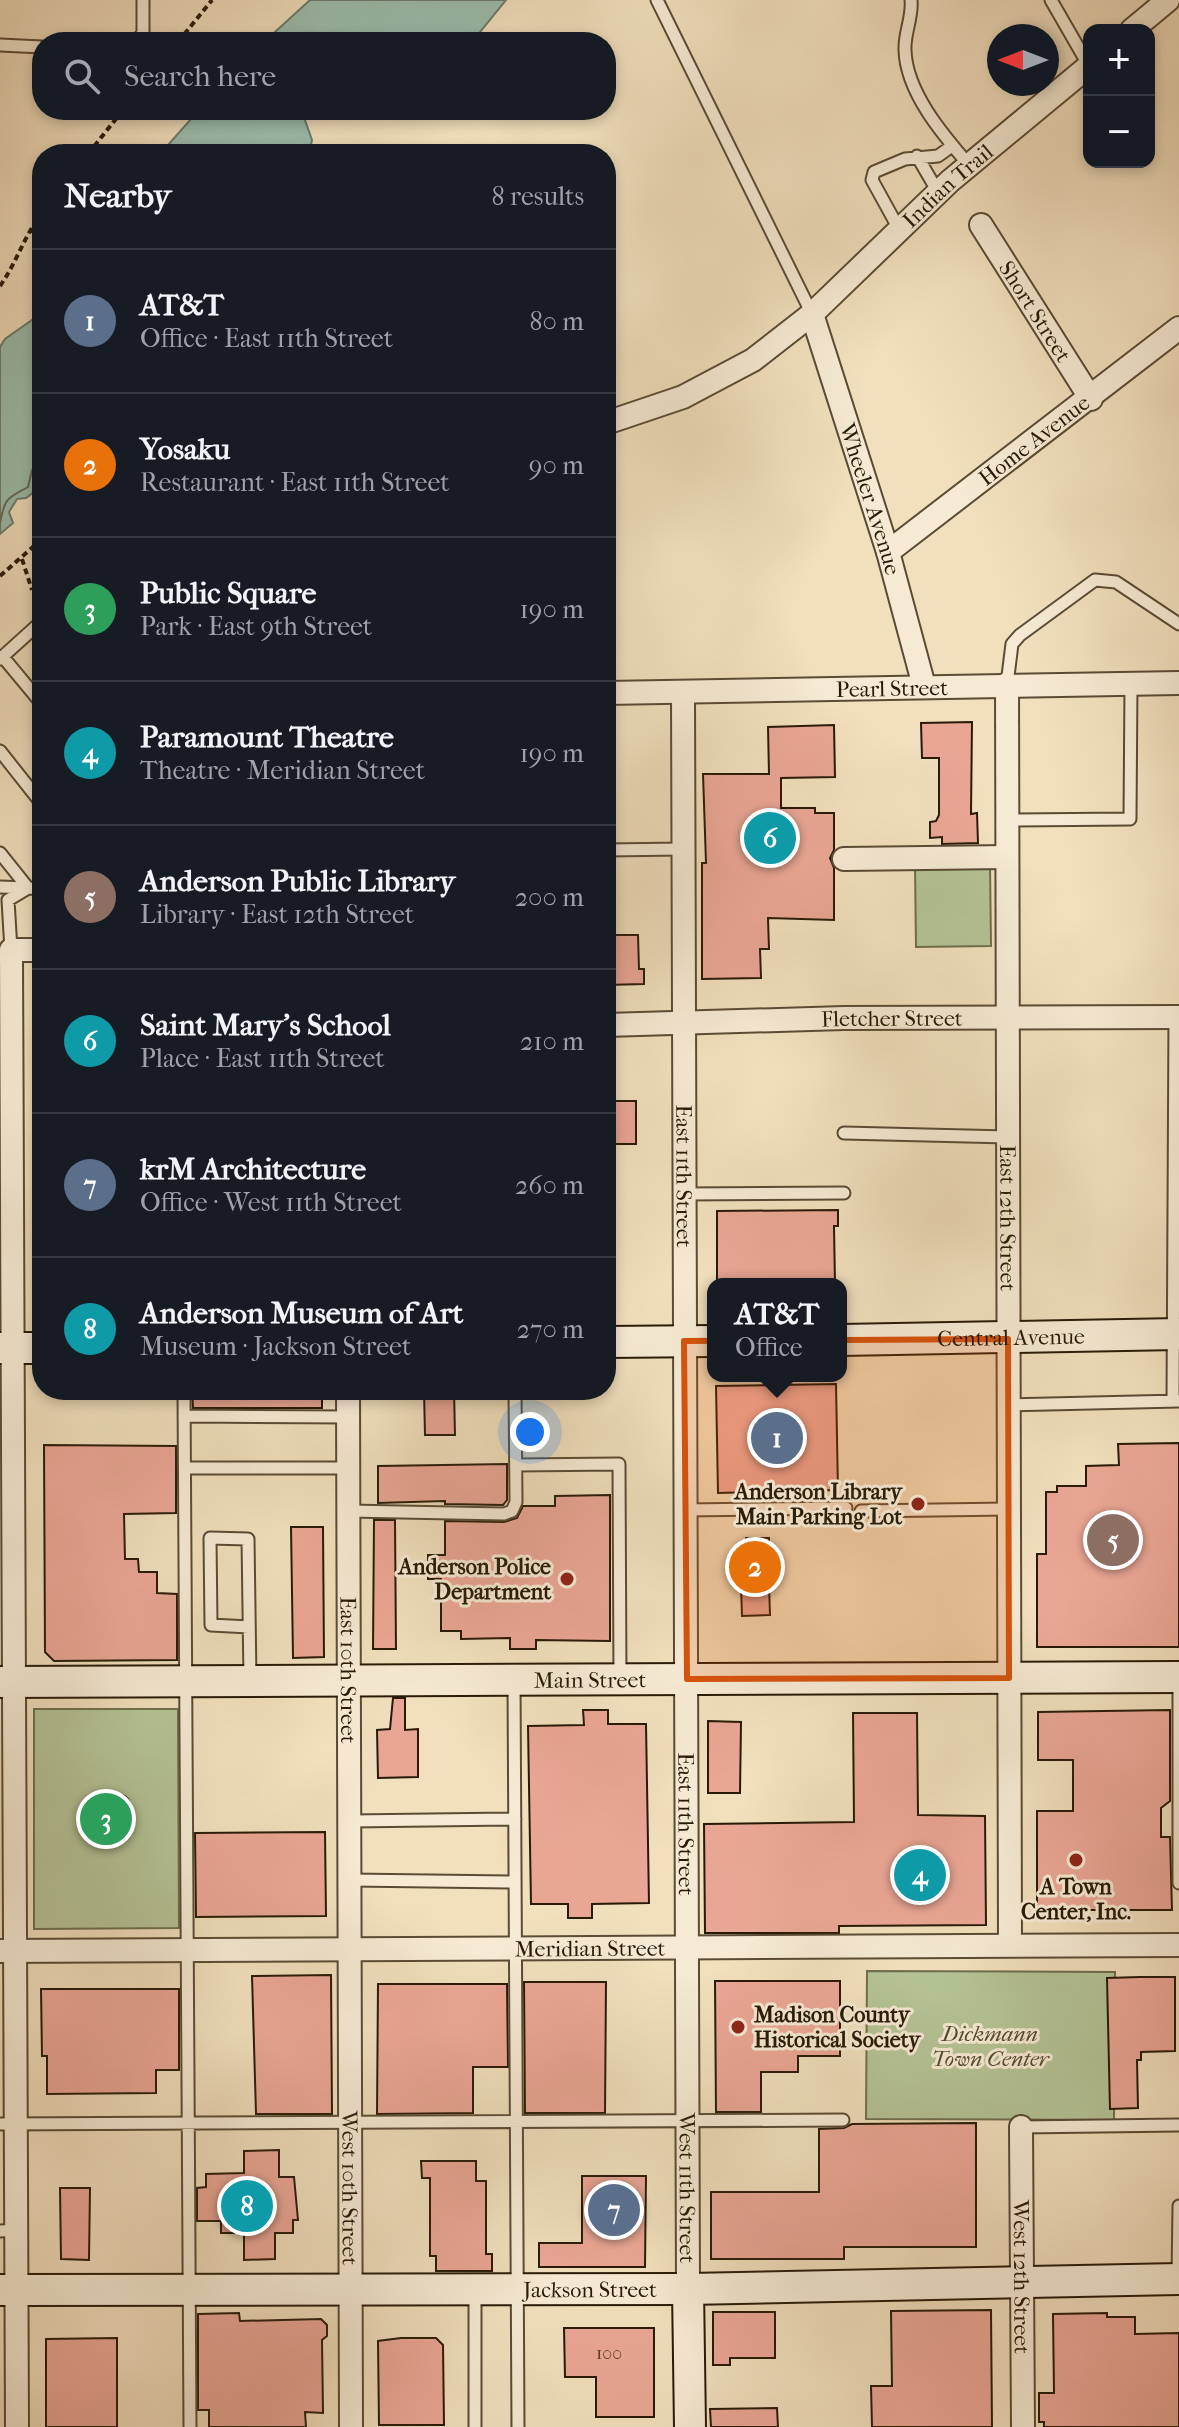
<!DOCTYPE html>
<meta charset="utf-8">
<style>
body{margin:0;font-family:"IM FELL French Canon",serif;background:#20242c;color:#f1f3f6}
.controls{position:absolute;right:24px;top:24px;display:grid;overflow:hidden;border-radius:16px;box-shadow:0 4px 12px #0003}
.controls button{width:72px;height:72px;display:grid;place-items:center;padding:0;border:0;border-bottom:2px solid #363941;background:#171b24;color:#f1f3f6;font:40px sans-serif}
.compass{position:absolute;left:987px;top:24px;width:72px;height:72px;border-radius:50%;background:#171b24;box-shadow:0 4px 12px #0003;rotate:270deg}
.you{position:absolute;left:530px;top:1432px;width:28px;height:28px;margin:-20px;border:6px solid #fff;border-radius:50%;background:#1a73e8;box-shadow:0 0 0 12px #1a73e833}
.badge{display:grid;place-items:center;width:52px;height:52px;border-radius:50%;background:#b45309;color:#fff;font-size:26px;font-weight:700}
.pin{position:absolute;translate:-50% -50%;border:4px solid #fff;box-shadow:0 2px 8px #0006}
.popup{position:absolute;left:707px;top:1278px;width:140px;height:104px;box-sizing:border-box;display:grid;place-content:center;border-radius:16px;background:#171b24;filter:drop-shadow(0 2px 6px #0005);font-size:26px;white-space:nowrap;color:#9ea1a6}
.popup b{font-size:30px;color:#f1f3f6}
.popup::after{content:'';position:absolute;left:50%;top:100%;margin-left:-16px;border:16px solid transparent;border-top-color:#171b24}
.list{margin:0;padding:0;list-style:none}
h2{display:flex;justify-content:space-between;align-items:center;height:104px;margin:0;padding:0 32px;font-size:34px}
h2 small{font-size:26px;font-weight:400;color:#9ea1a6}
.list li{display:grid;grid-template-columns:52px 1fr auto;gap:24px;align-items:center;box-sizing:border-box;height:144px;padding:0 32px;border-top:2px solid #363941}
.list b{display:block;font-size:30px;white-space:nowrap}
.list p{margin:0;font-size:26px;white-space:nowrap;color:#9ea1a6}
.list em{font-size:26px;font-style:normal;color:#9ea1a6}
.icon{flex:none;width:44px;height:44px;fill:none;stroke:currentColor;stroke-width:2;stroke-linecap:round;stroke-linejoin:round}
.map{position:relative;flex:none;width:1179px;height:2427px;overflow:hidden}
.search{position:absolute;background:#171b24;box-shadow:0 4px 12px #0003;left:32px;top:32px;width:584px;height:88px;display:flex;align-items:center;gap:20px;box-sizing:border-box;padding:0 28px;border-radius:32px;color:#9ea1a6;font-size:30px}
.panel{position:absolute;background:#171b24;box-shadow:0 4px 12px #0003;left:32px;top:144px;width:584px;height:1256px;border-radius:32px}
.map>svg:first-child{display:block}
</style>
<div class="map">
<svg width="1179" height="2427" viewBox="0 0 1179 2427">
<rect width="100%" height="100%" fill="#f1dfbd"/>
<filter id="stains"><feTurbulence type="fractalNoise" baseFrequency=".0025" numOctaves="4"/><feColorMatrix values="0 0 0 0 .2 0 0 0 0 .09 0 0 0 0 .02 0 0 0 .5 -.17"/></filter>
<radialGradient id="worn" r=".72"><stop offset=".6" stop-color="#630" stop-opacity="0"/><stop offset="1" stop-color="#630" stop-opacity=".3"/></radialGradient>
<!-- green -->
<path fill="#b4c396" stroke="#6e6e4e" stroke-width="2" d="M990,865l1,81 -75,1 -1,-81z
M34,1709h144l1,219 -145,1z
M867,1971l248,1 -1,148 -248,-1z"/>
<!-- water -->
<path fill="#9bbdad" stroke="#6d7c6b" stroke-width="2" d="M310,0h196l-34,42h-208z
M199,110h111l-5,10 7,20 -3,14h-149z
M42,313v155l-5,10 1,11 -12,9 -9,1 -8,13 4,11 -13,11v-187l5,-8z"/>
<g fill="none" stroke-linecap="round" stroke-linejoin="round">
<!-- shore -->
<path stroke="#626c5a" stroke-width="2" d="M0,523c5,-26 7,-24 28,-36l4,-17 10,-4"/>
</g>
<!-- building -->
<path fill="#eaa695" stroke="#281a07" stroke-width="2" d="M972,722l-1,92 6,-1 1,30 -36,1v-7l-12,1v-16l6,-1 3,-6v-57h-17l-1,-35z
M834,725l1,52 -54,1v30h34v5h19v37l-4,8 4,10v52l-66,-2 1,31h-9l1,29 -59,1v-116h4l-3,-89h66l-1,-47z
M606,935h32l1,34h5v15l-38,1z
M606,1101h30v43h-30z
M838,1210v16h-4l1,58h-118v-73z
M836,1384l2,106 -120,3 -2,-107z
M192,1390h130v18h-129z
M424,1390h30l1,45h-30z
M1179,1443v204h-142v-93h9v-62h11v-6h29v-20l33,-1 -1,-21z
M44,1445l132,1v67l-52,1 1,45h13l1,13h18v21l20,1v66l-123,1 -9,-9z
M507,1464v36l-4,5 -58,-1v-3l-67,2v-37z
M610,1495v146l-74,-1v9h-26v-11l-49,1v-8h-20v-52h-13v-24h17v-34l59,1 13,-4 6,-12h32v-10z
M374,1520h21l1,129h-23z
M291,1527h32l1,130 -31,1z
M746,1538h23v11l5,-1 1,38 -6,-1 1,30 -28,1 -1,-30 -5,-1 -1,-36h11z
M393,1698h12v32l13,-1v48l-40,1 -1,-48 13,-1z
M583,1710h25v14h38l3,179 -57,1v14h-24v-14h-37l-3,-178 56,-1z
M1170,1710v91l-9,7v29h9l2,73h-135v-99h36v-51h-35v-48z
M853,1713h64l1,102 67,1 1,109 -147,1v7h-134l-1,-109 150,-2z
M708,1721l33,1 -1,71h-32z
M106 1806a12 12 0 1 1 24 0a12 12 0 1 1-24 0Z
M325,1832l1,84 -130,1 -1,-84z
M331,1975l1,139h-76l-4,-138z
M1140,1977h35v74l-34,1v8h-4l1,48 -28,1 -3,-131z
M715,1981h125v75h-42v16h-37v40h-45z
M524,1982h82l-1,131h-80z
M378,1984h129l1,83h-35v46l-96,1z
M41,1989h138v81h-23v23l-109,1v-38h-5z
M976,2123v124h-132v12h-133v-67h108v-63l25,-1 8,-4z
M279,2150v27h15l4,43h-5v13h-18v26l-31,1v-27h-23v-12h-24v-33l9,-1v-13l38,-1v-22z
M421,2161h55v20h10v73h6v17h-56v-15h-6v-78h-8z
M582,2176h64l-1,91h-106v-24h43z
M60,2188h30l-1,72 -28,-1z
M991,2310l1,117h-120l-1,-41h21l-1,-75z
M713,2312h62v46h-45v7h-17z
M239,2313l1,8 81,-2 6,6v11l-5,4 1,73 -18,-1 1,15h-97v-17h-11v-96z
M1107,2313v4h28v17l44,-1v94h-135v-5h-5v-29h15l-1,-79z
M564,2328h90v89h-58v-40h-31z
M117,2338v89h-71v-88z
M401,2338h35l7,7 1,80h-65l-1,-84z
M777,2408l1,19h-67l-1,-18z"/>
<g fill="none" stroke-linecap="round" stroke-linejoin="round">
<!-- lane casing -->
<g stroke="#5a4b34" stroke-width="15">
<path id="lane" d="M657,0l155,314
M911,0c2,17 -7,33 -6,50 1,42 38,85 64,115
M1051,0l38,66
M137,42l6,-10v-32
M0,45l42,2
M917,156l21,36
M899,229l-27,-49 2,-8 31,-13 33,-3 14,-10
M3,657l39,47
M0,659l42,-38
M1007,684l5,-40 8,-9 75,-55 21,2 63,42
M0,751l42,53
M1007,820l123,-1 1,-134
M606,850l77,-1
M0,853l28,35 -28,-1
M0,957l11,-7 -3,-50 20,-12 14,1
M844,1133l164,4
M684,1194l160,-1
M184,1390l6,1037
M1173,1401l2,-384
M1009,1405l170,-4
M184,1416l165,1
M516,1465l103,-1 1,216
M185,1468h164
M685,1510l161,-2
M349,1511l155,3 8,-3 4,-9 -1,-112
M861,1511l148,-2
M249,1627l-38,-2 -1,-87 38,1 2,141
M514,1680l4,747
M1179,1680v203
M350,1821l165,-2
M350,1880l165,2
M0,2124l843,-4
M1021,2127l158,-2
M0,2231l17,-1
M1178,2278l1,-72
M475,2427v-138"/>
</g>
<!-- street casing -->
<g stroke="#5a4b34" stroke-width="26">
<g id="street">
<path d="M1132,30l36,-30"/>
<path id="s1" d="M981,225l110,174"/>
<path id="s2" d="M812,314l76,238 36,134"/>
<path id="s3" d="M606,423l77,-26 70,-37 59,-46 138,-133 139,-115"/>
<path id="s4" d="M888,552l291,-224"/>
<path id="s5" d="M1007,684l3,1261"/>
<path id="s6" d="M683,692l5,1597"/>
<path id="s7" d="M606,693l573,-10"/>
<path d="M844,859l163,-2"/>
<path id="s8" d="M606,1025l238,-7 335,-1"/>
<path id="s9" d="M348,1390l3,1037"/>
<path id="s10" d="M0,1951l1179,-6"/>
<path id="s11" d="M1021,2127l2,300"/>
<path d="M17,2427l-6,-1477h31"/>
</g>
</g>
<!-- secondary casing -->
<g stroke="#281a07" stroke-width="34">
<g id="secondary">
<path id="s12" d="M841,1340l338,-6"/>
<path d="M606,1342l107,-1"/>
<path d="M0,1348h42"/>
<path id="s13" d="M0,1682l1179,-5"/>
<path d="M688,2289l2,138"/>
<path id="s14" d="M0,2290l688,-1 491,-10"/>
</g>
</g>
<!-- path -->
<path stroke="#281a07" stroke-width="4" stroke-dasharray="6 4" stroke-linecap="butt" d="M178,42l34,-42
M88,154l35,-44
M30,229l12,10
M0,286c17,-24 24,-50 42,-73
M22,559l10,31
M0,576l42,-37"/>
<!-- lane -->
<use href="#lane" stroke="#f6ead4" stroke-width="11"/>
<!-- street -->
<use href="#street" stroke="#f6ead4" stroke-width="22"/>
<!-- secondary -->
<use href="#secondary" stroke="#f6ead4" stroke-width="30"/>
</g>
<!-- marked area -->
<path fill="#d5530c" fill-opacity="0.2" stroke="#d5530c" stroke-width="6" stroke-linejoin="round" d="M1008,1339l1,339 -322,1 -3,-338z"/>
<!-- markers -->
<g fill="#8f2418" stroke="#f6ead4" stroke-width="3">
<circle cx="918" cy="1504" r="8"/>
<circle cx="567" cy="1579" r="8"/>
<circle cx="1076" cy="1860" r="8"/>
<circle cx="738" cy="2027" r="8"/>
</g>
<g text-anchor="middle" stroke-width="6" stroke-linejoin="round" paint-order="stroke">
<!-- number labels -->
<g font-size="18" fill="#583d2a">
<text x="609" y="2359">100</text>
</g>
<!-- street labels -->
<g font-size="22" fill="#281a07" stroke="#f6ead4">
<text dy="8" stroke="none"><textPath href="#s3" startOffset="422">Indian Trail</textPath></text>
<text dy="8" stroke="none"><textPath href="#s1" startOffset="102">Short Street</textPath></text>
<text dy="8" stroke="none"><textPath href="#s4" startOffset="184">Home Avenue</textPath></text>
<text dy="8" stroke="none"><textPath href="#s2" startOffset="194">Wheeler Avenue</textPath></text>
<text dy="8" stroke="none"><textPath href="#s7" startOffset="286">Pearl Street</textPath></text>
<text dy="8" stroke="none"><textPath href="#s8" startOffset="286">Fletcher Street</textPath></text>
<text dy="8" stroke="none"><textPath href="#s6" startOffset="484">East 11th Street</textPath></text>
<text dy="8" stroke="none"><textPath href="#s5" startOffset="534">East 12th Street</textPath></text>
<text dy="8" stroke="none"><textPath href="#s12" startOffset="170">Central Avenue</textPath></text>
<text dy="8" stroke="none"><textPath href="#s9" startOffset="280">East 10th Street</textPath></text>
<text dy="8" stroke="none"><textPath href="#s13" startOffset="590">Main Street</textPath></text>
<text dy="8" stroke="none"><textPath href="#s6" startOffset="1132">East 11th Street</textPath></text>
<text dy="8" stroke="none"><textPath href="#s10" startOffset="590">Meridian Street</textPath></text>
<text dy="8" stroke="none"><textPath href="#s6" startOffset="1496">West 11th Street</textPath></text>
<text dy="8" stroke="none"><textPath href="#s9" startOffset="798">West 10th Street</textPath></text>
<text dy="8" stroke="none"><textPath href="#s11" startOffset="150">West 12th Street</textPath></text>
<text dy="8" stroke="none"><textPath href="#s14" startOffset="590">Jackson Street</textPath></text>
</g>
<!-- poi labels -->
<g font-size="22" font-weight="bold" fill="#281a07" stroke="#f6ead4" text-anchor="end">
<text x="902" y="1499">Anderson Library<tspan x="902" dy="25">Main Parking Lot</tspan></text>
<text x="551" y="1574">Anderson Police<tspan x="551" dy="25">Department</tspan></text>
<text x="1076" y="1894" text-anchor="middle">A Town<tspan x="1076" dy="25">Center, Inc.</tspan></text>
<text x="754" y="2022" text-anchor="start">Madison County<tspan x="754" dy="25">Historical Society</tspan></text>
</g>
<!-- park labels -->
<g font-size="22" font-style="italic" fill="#524d32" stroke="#f6ead4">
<text x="990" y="2041">Dickmann<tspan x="990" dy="25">Town Center</tspan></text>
</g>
</g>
<rect width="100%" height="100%" filter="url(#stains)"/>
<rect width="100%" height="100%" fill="url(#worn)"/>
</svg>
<div class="controls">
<button>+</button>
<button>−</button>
</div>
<svg class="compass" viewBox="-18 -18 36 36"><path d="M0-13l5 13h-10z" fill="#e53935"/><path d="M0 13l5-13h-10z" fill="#9ea1a6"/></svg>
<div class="you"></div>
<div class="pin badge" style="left:777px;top:1438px;background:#5c6f8a">1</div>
<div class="popup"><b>AT&amp;T</b>Office</div>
<div class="pin badge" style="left:755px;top:1567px;background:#e8710a">2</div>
<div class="pin badge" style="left:106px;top:1819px;background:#2e9e5b">3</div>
<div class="pin badge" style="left:920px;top:1875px;background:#0f9aa8">4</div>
<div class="pin badge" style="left:1113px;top:1540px;background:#8d6e63">5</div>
<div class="pin badge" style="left:770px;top:838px;background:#0f9aa8">6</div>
<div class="pin badge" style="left:614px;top:2210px;background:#5c6f8a">7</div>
<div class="pin badge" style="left:247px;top:2206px;background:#0f9aa8">8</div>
<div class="search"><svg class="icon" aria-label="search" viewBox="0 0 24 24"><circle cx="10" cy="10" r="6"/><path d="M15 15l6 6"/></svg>Search here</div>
<section class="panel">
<h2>Nearby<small>8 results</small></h2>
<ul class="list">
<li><span class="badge" style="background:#5c6f8a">1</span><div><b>AT&amp;T</b><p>Office · East 11th Street</p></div><em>80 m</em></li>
<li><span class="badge" style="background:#e8710a">2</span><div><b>Yosaku</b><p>Restaurant · East 11th Street</p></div><em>90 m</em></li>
<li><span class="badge" style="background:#2e9e5b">3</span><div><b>Public Square</b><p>Park · East 9th Street</p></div><em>190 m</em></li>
<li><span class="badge" style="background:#0f9aa8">4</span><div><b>Paramount Theatre</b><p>Theatre · Meridian Street</p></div><em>190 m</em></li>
<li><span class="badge" style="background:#8d6e63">5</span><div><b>Anderson Public Library</b><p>Library · East 12th Street</p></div><em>200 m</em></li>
<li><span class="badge" style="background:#0f9aa8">6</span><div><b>Saint Mary's School</b><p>Place · East 11th Street</p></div><em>210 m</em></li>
<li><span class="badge" style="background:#5c6f8a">7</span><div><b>krM Architecture</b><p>Office · West 11th Street</p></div><em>260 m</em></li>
<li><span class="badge" style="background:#0f9aa8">8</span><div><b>Anderson Museum of Art</b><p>Museum · Jackson Street</p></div><em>270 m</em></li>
</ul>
</section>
</div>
